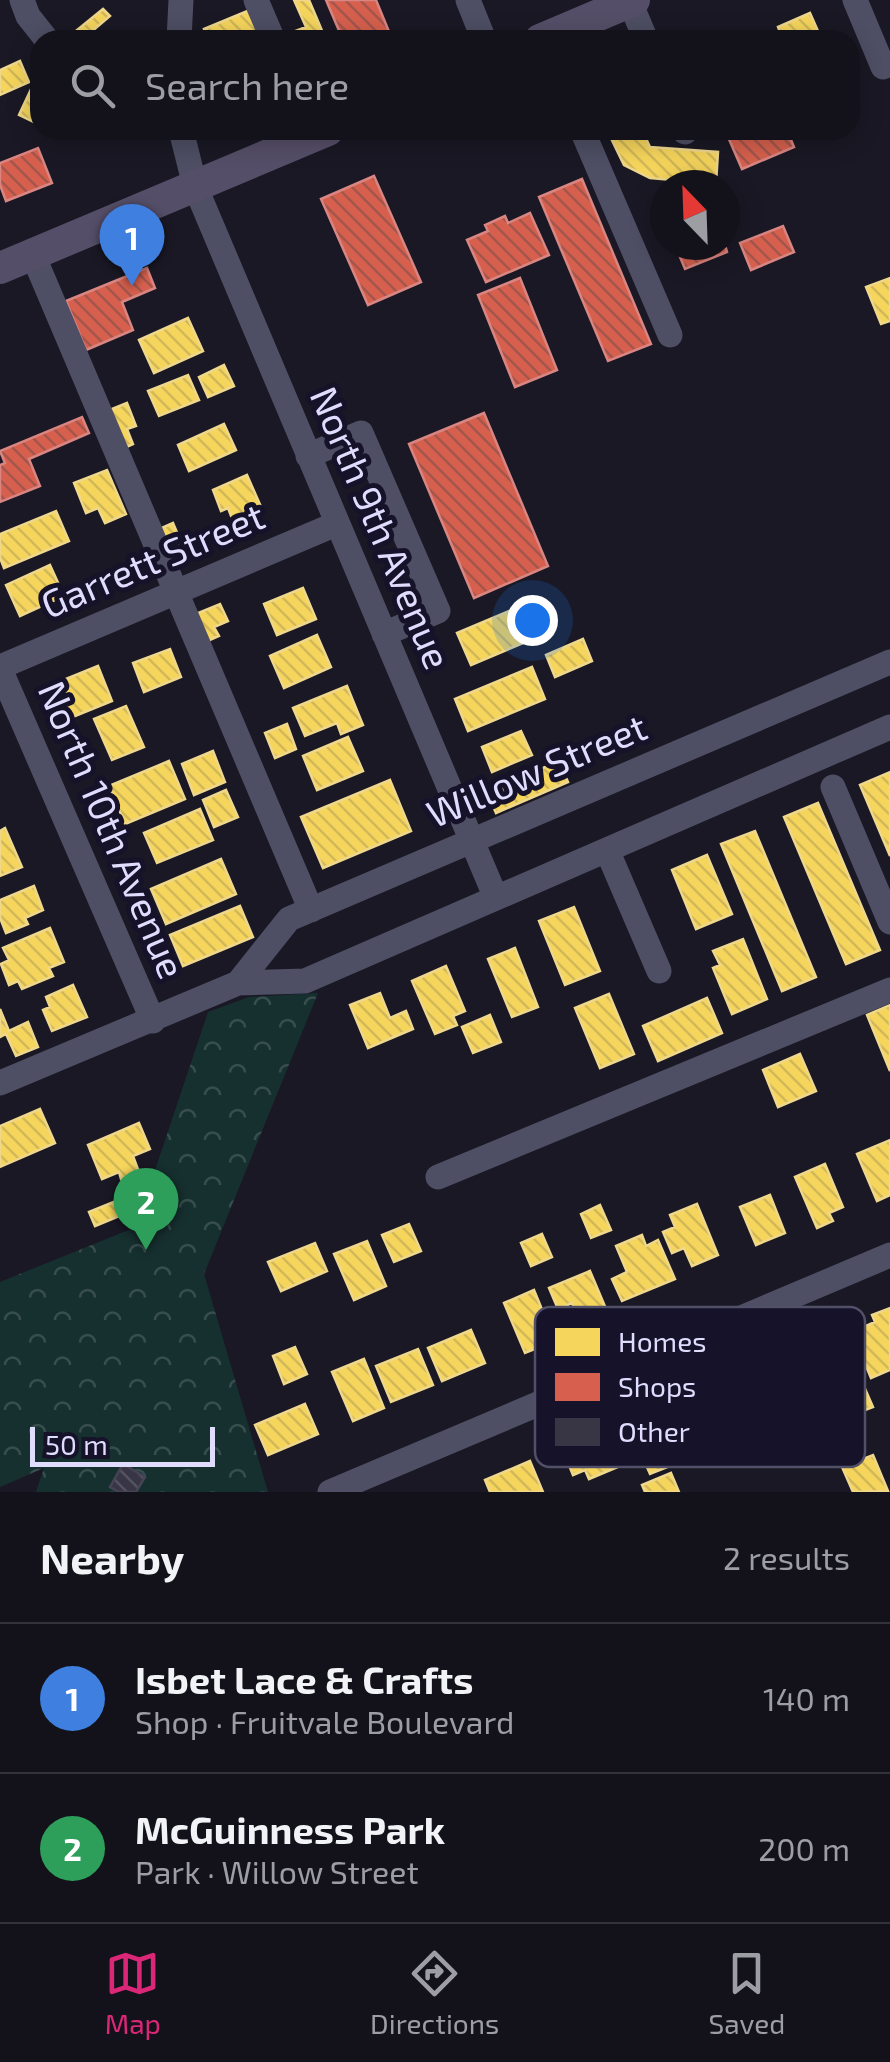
<!DOCTYPE html>
<meta charset="utf-8">
<style>
body{margin:0;font-family:"Exo 2",sans-serif;background:#202028;color:#f1f3f6}
.compass{position:absolute;left:650px;top:170px;width:90px;height:90px;border-radius:50%;background:#13121b;box-shadow:0 5px 25px #0003;rotate:337deg}
.scale{position:absolute;left:30px;bottom:25px;width:185px;box-sizing:border-box;padding-left:10px;border:5px solid #dfdcfd;border-top:0;font-size:28px;line-height:35px;white-space:nowrap;color:#dfdcfd;-webkit-text-stroke:8px #15122a;paint-order:stroke}
.you{position:absolute;left:532px;top:620px;width:35px;height:35px;margin:-25px;border:8px solid #fff;border-radius:50%;background:#1a73e8;box-shadow:0 0 0 15px #1a73e833}
.badge{display:grid;place-items:center;width:65px;height:65px;border-radius:50%;background:#db2777;color:#fff;font-size:32px;font-weight:700}
.pin{position:absolute;translate:-50% -82px;filter:drop-shadow(0 2px 5px #0008)}
.pin::after{content:'';position:absolute;top:52px;width:35px;height:30px;background:inherit;clip-path:polygon(0 0,100% 0,50% 100%)}
.list{margin:0;padding:0;list-style:none}
h2{display:flex;justify-content:space-between;align-items:center;height:130px;margin:0;padding:0 40px;font-size:42px}
h2 small{font-size:32px;font-weight:400;color:#9d9ea3}
.list li{display:grid;grid-template-columns:65px 1fr auto;gap:30px;align-items:center;box-sizing:border-box;height:150px;padding:0 40px;border-top:2px solid #32323a}
.list b{display:block;font-size:38px;white-space:nowrap}
.list p{margin:0;font-size:32px;white-space:nowrap;color:#9d9ea3}
.list em{font-size:32px;font-style:normal;color:#9d9ea3}
.icon{flex:none;width:55px;height:55px;fill:none;stroke:currentColor;stroke-width:2;stroke-linecap:round;stroke-linejoin:round}
.map{position:relative;flex:none;width:890px;height:1492px;overflow:hidden}
.search{position:absolute;background:#13121b;box-shadow:0 5px 25px #0003;left:30px;right:30px;top:30px;height:110px;display:flex;align-items:center;gap:25px;box-sizing:border-box;padding:0 35px;border-radius:30px;color:#9d9ea3;font-size:38px}
.sheet{height:430px;background:#13121b}
nav{display:flex;justify-content:space-around;align-items:center;box-sizing:border-box;height:140px;border-top:2px solid #32323a;background:#13121b;font-size:28px;color:#9d9ea3}
nav a{display:grid;justify-items:center;gap:5px}
nav .on{color:#db2777}
.map>svg:first-child{display:block}
</style>
<div class="map">
<svg width="890" height="1492" viewBox="0 0 890 1492">
<defs>
<pattern id="park-crowns" width="20" height="18" patternUnits="userSpaceOnUse" patternTransform="scale(2.5)"><rect width="20" height="18" fill="#16302f"/><path d="M2 6a3 3 0 1 1 6 0M12 15a3 3 0 1 1 6 0" fill="none" stroke="#374d4e"/></pattern>
<pattern id="homes-back-hatch" width="6" height="6" patternUnits="userSpaceOnUse" patternTransform="scale(2.5)"><rect width="6" height="6" fill="#f6d55c"/><path d="M-1 5l2 2M0 0l6 6M5-1l2 2" fill="none" stroke="#d2b859"/></pattern>
<pattern id="shops-back-hatch" width="6" height="6" patternUnits="userSpaceOnUse" patternTransform="scale(2.5)"><rect width="6" height="6" fill="#d6604d"/><path d="M-1 5l2 2M0 0l6 6M5-1l2 2" fill="none" stroke="#a3564d"/></pattern>
<pattern id="building-back-hatch" width="6" height="6" patternUnits="userSpaceOnUse" patternTransform="scale(2.5)"><rect width="6" height="6" fill="#383645"/><path d="M-1 5l2 2M0 0l6 6M5-1l2 2" fill="none" stroke="#545261"/></pattern>
</defs>
<rect width="100%" height="100%" fill="#191824"/>
<!-- park -->
<path fill="url(#park-crowns)" d="M318,993l-114,281 64,218h-232l8,-24 -44,19v-205l136,-55 72,-215 41,-15z"/>
<!-- homes -->
<path fill="url(#homes-back-hatch)" stroke="#efd78c" stroke-width="2.5" d="M294,0h15l17,40h-29l-4,-8 13,-5z
M103,9l7,7 -27,23 -7,-8z
M250,10l8,21 -22,9 -4,-8 -23,8 -5,-11z
M810,13l12,27h-39l-5,-13z
M20,61l9,21 -29,13v-25z
M39,72h1v53l-21,-10z
M607,130h35l8,17 68,5 -2,32 -66,-6 -26,-13z
M890,278v43l-9,3 -15,-37z
M188,318l15,33 -49,22 -15,-33z
M224,365l10,21 -26,11 -9,-20z
M188,375l11,25 -40,16 -11,-25z
M127,403l9,23 -9,3 6,15 -11,5 -15,-38z
M224,424l12,26 -47,21 -11,-26z
M107,470l19,44 -21,9 -7,-15 -12,5 -12,-30z
M247,475l15,34 -29,12 -5,-13 -7,3 -8,-21z
M56,511l13,30 -65,27 -4,-10v-24z
M173,523l14,33 -18,8 -14,-33z
M50,565l14,31 -44,20 -14,-31z
M303,588l13,31 -39,16 -13,-31z
M220,604l8,17 -14,6 5,9 -16,7 -12,-27z
M521,606l14,32 -64,27 -14,-32z
M317,635l14,32 -47,21 -14,-32z
M583,639l9,22 -37,16 -9,-22z
M170,649l11,28 -37,15 -11,-29z
M98,666l14,35 -42,17 -14,-35z
M532,667l13,32 -77,32 -13,-32z
M347,686l16,39 -22,9 -4,-11 -32,13 -12,-28z
M126,706l18,41 -32,13 -18,-41z
M287,724l9,25 -21,9 -10,-25z
M521,731l11,24 -40,17 -10,-25z
M348,737l15,34 -46,19 -14,-34z
M213,751l12,31 -31,13 -12,-31z
M169,761l16,38 -60,25 -16,-38z
M559,761l9,21 -72,31 -9,-21z
M890,772v84l-30,-71z
M390,780l21,51 -88,37 -22,-51z
M226,790l12,27 -24,10 -11,-27z
M818,803l62,147 -34,14 -62,-147z
M200,809l13,31 -56,23 -13,-30z
M5,828l17,39 -22,9v-45z
M755,831l61,146 -34,14 -61,-147z
M707,855l25,59 -36,15 -24,-59z
M221,859l15,35 -70,30 -15,-35z
M34,886l9,24 -18,8 3,6 -22,9 -6,-15v-18z
M240,906l13,31 -70,29 -13,-31z
M574,907l26,64 -35,14 -26,-64z
M50,928l14,34 -15,6 4,8 -31,13 -4,-8 -9,4 -8,-21 8,-4 -6,-12z
M743,939l24,60 -35,15 -19,-46 7,-3 -7,-14z
M515,948l23,59 -26,10 -24,-58z
M446,966l19,45 -12,5 4,9 -22,9 -23,-53z
M73,985l14,32 -35,14 -9,-21 7,-3 -4,-10z
M380,993l10,25 16,-7 7,18 -45,19 -18,-43z
M609,994l25,60 -34,14 -25,-60z
M707,998l15,35 -64,28 -15,-35z
M890,1005v66l-23,-56z
M0,1009l9,22 19,-9 10,25 -22,9 -10,-22 -6,3z
M490,1015l11,27 -28,11 -11,-26z
M800,1054l16,37 -38,16 -15,-37z
M40,1109l15,34 -55,24v-41z
M139,1123l11,26 -17,7 6,16 -18,7 -2,-7 -17,7 -14,-34z
M890,1140v55l-13,6 -20,-47z
M825,1164l18,43 -14,6 4,8 -16,7 -22,-51z
M770,1195l15,38 -29,12 -16,-38z
M123,1198l6,14 -34,14 -6,-14z
M697,1204l21,51 -26,11 -8,-18 -12,5 -9,-21 12,-5 -5,-12z
M600,1205l11,25 -20,8 -10,-24z
M409,1224l12,27 -27,11 -12,-27z
M542,1234l10,23 -21,9 -10,-23z
M642,1235l4,11 12,-6 17,39 -53,22 -10,-22 15,-7 -11,-26z
M367,1241l19,45 -32,14 -20,-46z
M315,1243l12,28 -46,20 -13,-29z
M590,1271l17,40 -27,12 -8,-20 -14,6 -9,-21z
M534,1290l21,51 -30,12 -21,-50z
M890,1308v62l-19,8 -19,-46 23,-10 -3,-7z
M471,1330l14,33 -43,18 -14,-33z
M295,1347l12,27 -23,10 -11,-28z
M418,1349l15,36 -42,17 -15,-36z
M364,1359l20,49 -31,13 -21,-49z
M863,1384l10,23 -18,7 -9,-23z
M305,1404l13,30 -50,21 -13,-30z
M663,1410l22,50 -35,14 -22,-50z
M591,1442l6,15 16,-6 7,15 -31,13 -4,-9 -12,5 -9,-22z
M873,1455l15,36 -35,1 -11,-25z
M530,1461l13,31h-53l-5,-12z
M671,1473l8,19h-34l-3,-7z"/>
<!-- shops -->
<path fill="url(#shops-back-hatch)" stroke="#d98582" stroke-width="2.5" d="M326,0h50l14,34 -14,6h-33z
M725,130h62l7,17 -52,22z
M38,148l14,35 -46,18 -6,-16v-22z
M374,176l47,106 -53,23 -47,-106z
M582,179l69,165 -43,17 -69,-164z
M530,213l19,42 -63,27 -19,-42 21,-9 -3,-6 20,-9 3,7z
M783,226l11,26 -43,18 -11,-27z
M675,245h50l2,7 -42,17z
M147,268l8,20 -33,14 11,28 -47,20 -20,-49z
M520,278l37,92 -42,17 -37,-92z
M484,413l64,153 -74,32 -65,-154z
M82,417l7,16 -60,26 11,27 -40,16v-37l5,-2 -5,-12z"/>
<!-- building -->
<path fill="url(#building-back-hatch)" stroke="#464356" stroke-width="2.5" d="M123,1464l22,13 -9,15h-17l-9,-5z"/>
<g fill="none" stroke-linecap="round" stroke-linejoin="round">
<!-- minor -->
<path stroke="#4e4e64" stroke-width="25" d="M22,0l6,16 19,24
M256,0l17,40
M468,0l16,40
M855,0l28,67
M630,2l16,38
M179,40l2,-40
M181,130l14,56 301,712
M582,130l88,205
M684,130l1,2
M33,255l278,655
M308,456l53,-23 77,178 -54,23
M0,667l336,-143
M0,669l153,352
M833,787l57,135
M607,850l52,121
M238,983l51,-64 601,-257
M0,1083l238,-100 67,-2 585,-254
M438,1177l452,-187
M330,1492l560,-237"/>
<!-- major -->
<path stroke="#554e68" stroke-width="32" d="M540,40l94,-40
M0,268l328,-138"/>
</g>
<g text-anchor="middle" stroke-width="10" stroke-linejoin="round" paint-order="stroke">
<!-- street labels -->
<g font-size="38" fill="#dfdcfd" stroke="#15122a">
<text transform="translate(380 528) rotate(67)" y="13">North 9th Avenue</text>
<text transform="translate(153 561) rotate(-23)" y="13">Garrett Street</text>
<text transform="translate(537 771) rotate(-23)" y="13">Willow Street</text>
<text transform="translate(111 830) rotate(67)" y="13">North 10th Avenue</text>
</g>
</g>
<!-- legend -->
<rect x="535" y="1307" width="330" height="160" rx="15" fill="#15122a" stroke="#524f69" stroke-width="2.5"/>
<rect x="555" y="1328" width="45" height="28" fill="#f6d55c"/>
<rect x="555" y="1373" width="45" height="28" fill="#d6604d"/>
<rect x="555" y="1418" width="45" height="28" fill="#383645"/>
<g font-size="28" fill="#dfdcfd">
<text x="618" y="1352">Homes</text>
<text x="618" y="1397">Shops</text>
<text x="618" y="1442">Other</text>
</g>
</svg>
<svg class="compass" viewBox="-18 -18 36 36"><path d="M0-13l5 13h-10z" fill="#e53935"/><path d="M0 13l5-13h-10z" fill="#9d9ea3"/></svg>
<div class="scale">50 m</div>
<div class="you"></div>
<div class="pin badge" style="left:132px;top:286px;background:#3f7fe0">1</div>
<div class="pin badge" style="left:146px;top:1250px;background:#2e9e5b">2</div>
<div class="search"><svg class="icon" aria-label="search" viewBox="0 0 24 24"><circle cx="10" cy="10" r="6"/><path d="M15 15l6 6"/></svg>Search here</div>
</div>
<section class="sheet">
<h2>Nearby<small>2 results</small></h2>
<ul class="list">
<li><span class="badge" style="background:#3f7fe0">1</span><div><b>Isbet Lace &amp; Crafts</b><p>Shop · Fruitvale Boulevard</p></div><em>140 m</em></li>
<li><span class="badge" style="background:#2e9e5b">2</span><div><b>McGuinness Park</b><p>Park · Willow Street</p></div><em>200 m</em></li>
</ul>
</section>
<nav>
<a class="on"><svg class="icon" aria-label="map" viewBox="0 0 24 24"><path d="M3 6l6-2 6 2 6-2v14l-6 2-6-2-6 2zM9 4v14M15 6v14"/></svg>Map</a>
<a><svg class="icon" aria-label="directions" viewBox="0 0 24 24"><path d="M12 3l9 9-9 9-9-9zM9 14v-3h6M13 9l2 2-2 2"/></svg>Directions</a>
<a><svg class="icon" aria-label="saved" viewBox="0 0 24 24"><path d="M7 4h10v16l-5-4-5 4z"/></svg>Saved</a>
</nav>
